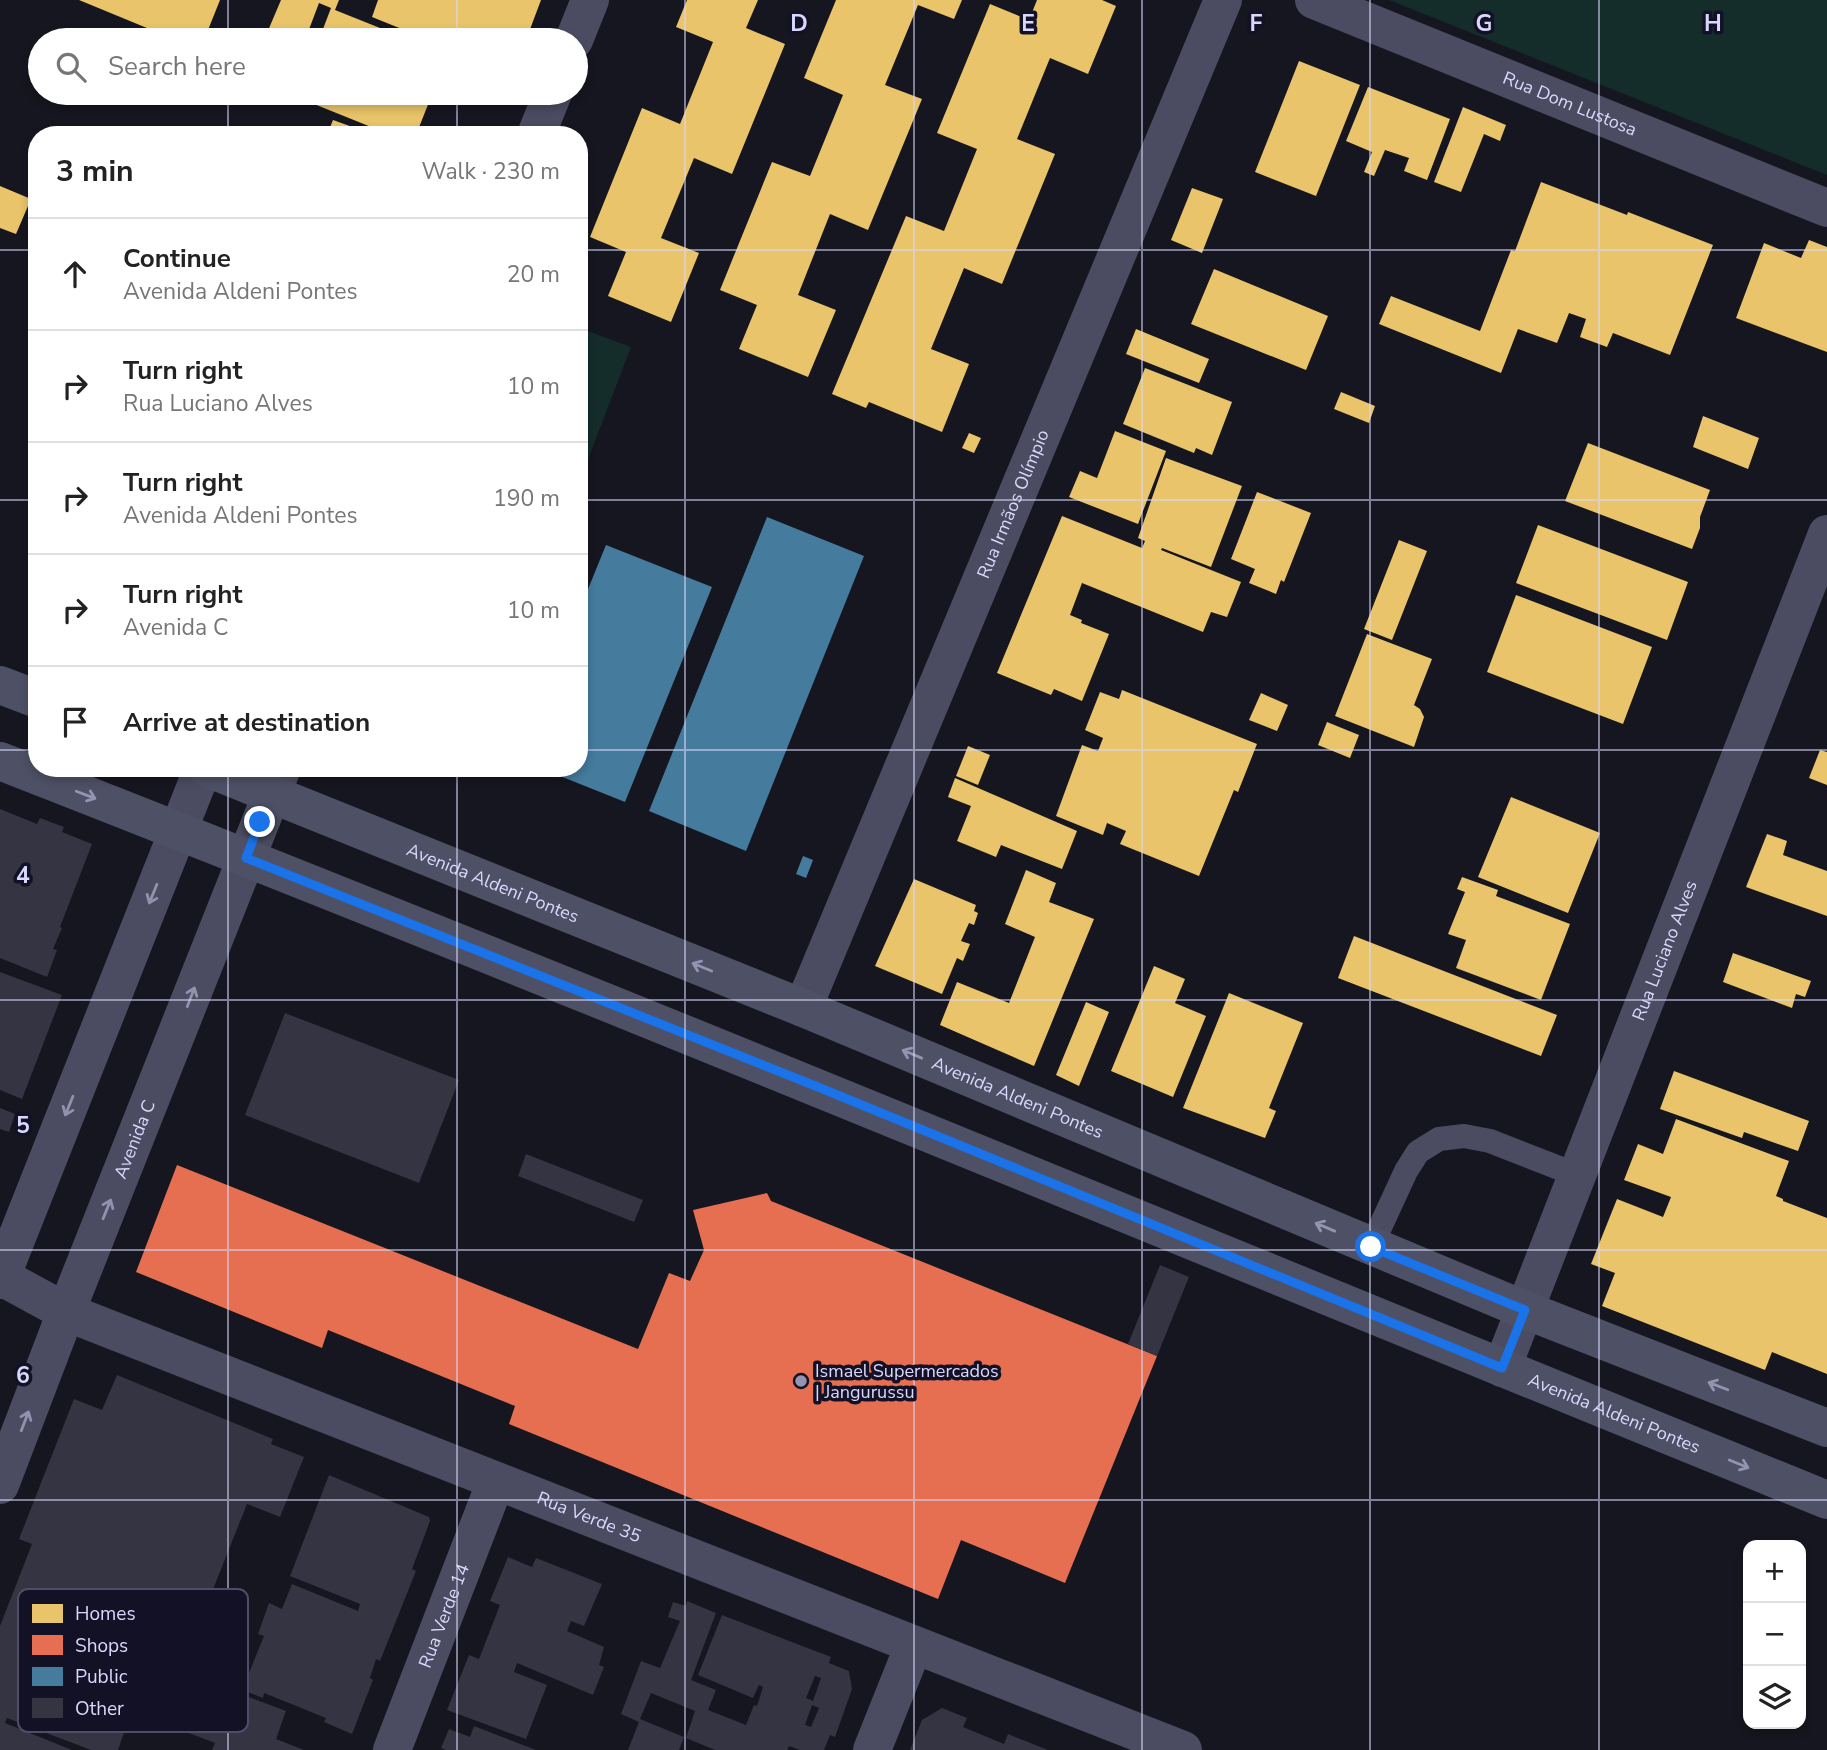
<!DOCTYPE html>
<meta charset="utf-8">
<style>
body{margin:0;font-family:"Nunito Sans",sans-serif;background:#f6f6f6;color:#222}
.controls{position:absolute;right:21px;bottom:21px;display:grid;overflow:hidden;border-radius:14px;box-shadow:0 4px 10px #0003}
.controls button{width:63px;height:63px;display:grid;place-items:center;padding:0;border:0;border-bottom:2px solid #e0e0e0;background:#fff;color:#222;font:35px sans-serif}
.stop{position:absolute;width:21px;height:21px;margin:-16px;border:5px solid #1a73e8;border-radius:50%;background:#fff}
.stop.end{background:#1a73e8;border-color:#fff;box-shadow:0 2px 7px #0008}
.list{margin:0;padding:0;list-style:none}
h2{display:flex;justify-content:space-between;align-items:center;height:91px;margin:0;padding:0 28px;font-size:30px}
h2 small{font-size:23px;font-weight:400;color:#767676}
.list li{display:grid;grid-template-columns:46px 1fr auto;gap:21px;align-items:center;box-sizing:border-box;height:112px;padding:0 28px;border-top:2px solid #e0e0e0}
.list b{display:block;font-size:26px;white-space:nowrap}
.list p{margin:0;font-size:23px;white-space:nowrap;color:#767676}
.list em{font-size:23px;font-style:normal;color:#767676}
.icon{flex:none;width:38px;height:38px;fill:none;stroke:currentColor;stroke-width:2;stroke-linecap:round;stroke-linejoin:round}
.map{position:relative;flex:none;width:1827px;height:1750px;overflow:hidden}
.search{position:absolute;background:#fff;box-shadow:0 4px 10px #0003;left:28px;top:28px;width:560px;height:77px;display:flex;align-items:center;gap:18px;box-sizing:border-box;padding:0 24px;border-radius:38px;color:#767676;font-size:26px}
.panel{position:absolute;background:#fff;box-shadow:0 4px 10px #0003;left:28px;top:126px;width:560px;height:651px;border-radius:28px}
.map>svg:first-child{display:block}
</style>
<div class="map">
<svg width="1827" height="1750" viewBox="0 0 1827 1750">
<rect width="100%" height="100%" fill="#161620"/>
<!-- green -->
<path fill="#142c2a" d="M1389,0h438v175z
M579,328l52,19 -52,136z"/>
<!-- homes -->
<path fill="#e9c46a" d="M79,0h141l-16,40h-28z
M281,0h58l-4,10 75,30h-70l1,-4 -18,-7 8,-21 -12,-5 -14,37h-41z
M378,0h163l-15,40h-97l-57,-23z
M687,0h71l-12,28 39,16 -53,130 -38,-16 -33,80 38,15 -28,69 -63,-26 18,-44 -36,-15 52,-129 38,16 33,-82 -37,-15z
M836,0h126l-8,19 -36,-14 -33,80 37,14 -54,131 -38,-16 -32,81 38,15 -28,67 -69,-28 18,-44 -37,-15 52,-128 38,14 33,-81 -39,-17z
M1037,0h65l14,6 -28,68 -38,-16 -33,81 38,15 -53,130 -38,-16 -33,81 38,15 -27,68 -73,-30 -3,6 -34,-14 74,-178 38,15 33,-82 -40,-16 53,-129 39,16z
M1299,61l61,24 -44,111 -61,-24z
M1368,87l82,32 -23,61 -23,-9 5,-13 -24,-8 -11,26 -10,-4 8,-20 -26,-11z
M318,93h87l24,9 -13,33h-25l-77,-31z
M1463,107l43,18 -6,16 -16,-7 -23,58 -27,-10z
M333,120l25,9 1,-2 19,8h-51z
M1541,182l86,33 1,-3 85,33 -43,110 -57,-22 -6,14 -27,-10 6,-18 -17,-6 -12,30 -39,-14 -17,44 -122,-49 12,-28 89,35 31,-81 4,1z
M0,186l31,13 -15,35 -16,-6z
M1192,188l31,11 -21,54 -31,-13z
M1809,240l18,7v105l-91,-34 28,-75 37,15z
M1214,269l114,47 -22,54 -115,-46z
M1136,329l73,30 -10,24 -73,-29z
M1145,368l87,34 -20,53 -16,-7 -2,5 -71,-29z
M1341,392l34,14 -6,17 -35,-14z
M1703,416l56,22 -11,31 -55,-22z
M1115,431l51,20 -28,73 -69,-27 11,-26 17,7z
M969,433l12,5 -7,15 -12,-5z
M1588,443l122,47 -10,27v11l-8,21 -127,-48z
M1166,458l76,28 -31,81 -49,-19 -1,2 80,32 -14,35 -16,-5 -8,20 -121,-49 -12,32 12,5 -1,3 28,11 -27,67 -28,-12 -3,6 -54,-22 65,-157 80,32 3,-7 -7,-3z
M1257,492l54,21 -27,69 -3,-2 -5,14 -27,-11 6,-14 -24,-10z
M1538,525l150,57 -21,58 -151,-57z
M1399,540l28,11 -35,89 -28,-11z
M1516,595l136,52 -29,77 -136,-52z
M1367,634l65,25 -18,46 6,4 4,8 -10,30 -79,-31z
M1122,690l135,54 -19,48 -4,-2 -35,86 -79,-32 6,-13 -19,-8 -4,12 -47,-19 26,-71 16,6 5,-13 -18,-8 15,-38 19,7z
M1261,693l27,12 -11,26 -28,-11z
M1327,722l32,13 -9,23 -32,-13z
M968,746l22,9 -12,30 -22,-9z
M1820,750l7,2v33l-18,-7z
M955,778l122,53 -15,38 -61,-24 -5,12 -39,-16 14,-35 -23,-9z
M1511,797l89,36 -32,80 -90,-36z
M1767,834l20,7 -4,14 44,16v45l-81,-29z
M1026,870l30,13 -7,19 45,17 -60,147 -94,-41 17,-43 52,21 26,-66 -30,-13z
M1462,877l36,13 -2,6 74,28 -29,76 -85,-32 10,-28 -18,-6 17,-42 -8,-3z
M914,879l62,26 -2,6 4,2 -4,12 -5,-2 -8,18 9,3 -7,17 -6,-3 -15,36 -67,-28z
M1354,936l203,79 -16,41 -203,-78z
M1733,953l78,28 -6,16 -9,-3 -4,14 -69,-26z
M1154,966l31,13 -10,24 31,13 -33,81 -62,-26z
M1229,993l74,30 -34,85 7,3 -11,27 -82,-30z
M1086,1002l23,10 -30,74 -23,-11z
M1674,1071l135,50 -11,30 -54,-19 -2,6 -82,-29z
M1676,1119l113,42 -13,35 7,3v2l44,17v156l-55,-22 -7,18 -163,-64 13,-33 -24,-9 26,-65 46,18 8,-20 -47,-17 14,-36 25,10z"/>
<!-- shops -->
<path fill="#e76f51" d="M177,1165l461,184 31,-76 21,8 14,-31 -11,-40 74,-17 4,8 386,155 -92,227 -104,-43 -23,59 -429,-175 6,-18 -187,-76 -6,18 -186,-76z"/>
<!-- public -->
<path fill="#457b9d" d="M767,517l97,39 -118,295 -97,-40z
M606,545l106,42 -87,215 -85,-34h39v-157z
M803,856l10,4 -7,18 -10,-4z"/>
<!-- building -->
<path fill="#343442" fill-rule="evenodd" d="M0,809l37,15 3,-6 24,9 -2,5 30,12 -32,83 2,1 -9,21 4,1 -10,27 -47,-19z
M0,972l62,23 -40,104 -22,-9z
M285,1013l174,67 -40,103 -174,-68z
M0,1108l15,6 -6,18 -9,-3z
M526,1154l117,46 -9,22 -116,-46z
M1160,1265l29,12 -32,79 -29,-12z
M117,1375l156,64 -2,5 33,13 -24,60 -33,-13 -65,163 -16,-7 12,-30 -29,-9 -10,25 -90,-36 -1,4 94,37 -7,17 -27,-10 -14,37 38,15 -14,40h-27l-84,-32 -2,5 67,27h-72v-124l32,-82 -13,-5 55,-140 28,11z
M329,1475l100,42 1,4 -18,48 4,2 -36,90 -4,-2 -6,19 3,2 -21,54 -28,-12 2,-4 -62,-25 -1,5 -21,-8 22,-54 -6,-2 11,-31 13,6 10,-25 66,27 2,-7 -70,-28z
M508,1557l24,10 4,-9 66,26 -18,42 -13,-5 -4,10 37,16 -5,18 5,2 -11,28 -76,-32 -3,9 33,13 -21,54 -79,-29 22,-55 10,4 21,-54 -10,-4z
M687,1601l29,12 -25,67 25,10 -8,20 38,15 8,-20 3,1 6,-19 -4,-2 -6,13 -55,-23 24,-60 109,42 -2,6 20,8 3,18 -17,48 -5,-2 -6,15h-24l-11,-4 -2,4h-72l-29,-12 9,-27 -44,-18 -11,26 44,18 -5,13h-51l11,-28 -18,-8 20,-53 19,7 20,-47 -12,-4 5,-15 13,4zM815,1676l6,2 -8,23 -7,-3zM812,1705l7,3 -8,19 -6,-2z
M212,1683l74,28 -10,28 28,11h-92l3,-7 -26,-10 9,-23 3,1z
M942,1708l25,10 -4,9 41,17 4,-10 40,16h-138l12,-30z
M474,1726l62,24h-90l-5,-2 8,-19 21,8z"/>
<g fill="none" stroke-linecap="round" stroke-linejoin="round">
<!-- service -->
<path stroke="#4b4c61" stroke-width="24" d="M1371,1247l35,-76 12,-19 21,-13 25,-3 26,5 87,34"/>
<!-- minor -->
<g stroke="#4b4c61" stroke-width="38">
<path id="s1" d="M1314,0l513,208"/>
<path d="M574,40l16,-40"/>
<path d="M536,135l17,-42"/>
<path id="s2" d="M803,1008l420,-1008"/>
<path id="s3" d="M0,1276l66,36 1117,438"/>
<path d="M0,1280l203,-512"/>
<path id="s4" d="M1502,1368l325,-834"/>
<path id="s5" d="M0,1485l66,-173 216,-544"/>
<path id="s6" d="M392,1750l104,-269"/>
<path d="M872,1750l42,-105"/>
</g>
<!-- secondary -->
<g stroke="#4e5066" stroke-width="38">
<path d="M0,685l37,14"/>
<path id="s7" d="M0,761c612,239 1218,492 1827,739"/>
<path id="s8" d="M207,768l596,240 722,302 302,118"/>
</g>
</g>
<!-- one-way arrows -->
<defs><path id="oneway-shaft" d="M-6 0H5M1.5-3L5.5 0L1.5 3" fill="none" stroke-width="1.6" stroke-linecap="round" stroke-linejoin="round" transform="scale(1.75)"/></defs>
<g stroke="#9494b1">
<use href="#oneway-shaft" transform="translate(86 795) rotate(21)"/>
<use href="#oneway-shaft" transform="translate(702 967) rotate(-158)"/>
<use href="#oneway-shaft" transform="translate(912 1054) rotate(-157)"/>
<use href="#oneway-shaft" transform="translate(1325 1227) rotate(-157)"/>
<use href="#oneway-shaft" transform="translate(1718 1386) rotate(-159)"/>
<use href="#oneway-shaft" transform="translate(1739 1464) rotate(22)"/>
</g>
<g stroke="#9292ae">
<use href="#oneway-shaft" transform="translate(153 894) rotate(112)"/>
<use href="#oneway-shaft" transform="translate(191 997) rotate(-69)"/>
<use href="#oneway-shaft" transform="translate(69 1106) rotate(112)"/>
<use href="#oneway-shaft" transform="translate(107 1209) rotate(-68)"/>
<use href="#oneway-shaft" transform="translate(25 1421) rotate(-69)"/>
</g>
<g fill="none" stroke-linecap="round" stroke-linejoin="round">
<!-- route -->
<path stroke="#1a73e8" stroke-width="9" d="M260,822l-14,36 572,229 684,281 23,-58 -154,-63"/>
</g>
<!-- grid -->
<path fill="none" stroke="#d9d8fc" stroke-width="2" stroke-opacity="0.55" d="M228,0v40M457,0v40M685,0v1750M914,0v1750M1142,0v1750M1370,0v1750M1599,0v1750M228,93v42M457,93v42M0,250h37M579,250h1248M0,500h37M579,500h1248M0,750h37M579,750h1248M228,768v982M457,768v982M0,1000h1827M0,1250h1827M0,1500h1827"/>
<!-- markers -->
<circle fill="#9594af" stroke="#131125" stroke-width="2.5" cx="801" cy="1381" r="7"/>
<g text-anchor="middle" stroke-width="7" stroke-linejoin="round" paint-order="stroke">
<!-- street labels -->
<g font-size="18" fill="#d9d8fc" stroke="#131125">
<text dy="6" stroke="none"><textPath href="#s1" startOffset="276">Rua Dom Lustosa</textPath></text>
<text dy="6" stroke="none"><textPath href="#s2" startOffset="546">Rua Irmãos Olímpio</textPath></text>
<text dy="6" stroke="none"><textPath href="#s8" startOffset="308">Avenida Aldeni Pontes</textPath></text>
<text dy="6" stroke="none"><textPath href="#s4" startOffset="448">Rua Luciano Alves</textPath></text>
<text dy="6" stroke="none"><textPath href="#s8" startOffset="875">Avenida Aldeni Pontes</textPath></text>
<text dy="6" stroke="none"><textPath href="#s5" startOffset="371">Avenida C</textPath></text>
<text dy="6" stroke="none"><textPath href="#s7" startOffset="1741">Avenida Aldeni Pontes</textPath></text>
<text dy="6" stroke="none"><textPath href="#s3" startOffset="637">Rua Verde 35</textPath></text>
<text dy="6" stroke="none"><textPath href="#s6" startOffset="144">Rua Verde 14</textPath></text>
</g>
<!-- poi labels -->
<g font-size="18" fill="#d9d8fc" stroke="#131125" text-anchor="start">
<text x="815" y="1377">Ismael Supermercados<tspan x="815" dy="21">| Jangurussu</tspan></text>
</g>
</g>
<!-- legend -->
<rect x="18" y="1589" width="230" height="143" rx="10" fill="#131125" stroke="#4e4d66" stroke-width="2"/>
<rect x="32" y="1604" width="31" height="19" fill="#e9c46a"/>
<rect x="32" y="1635" width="31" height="20" fill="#e76f51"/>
<rect x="32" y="1667" width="31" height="19" fill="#457b9d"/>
<rect x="32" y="1698" width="31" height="20" fill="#343442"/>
<g font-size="19" fill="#d9d8fc">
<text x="75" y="1620">Homes</text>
<text x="75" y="1652">Shops</text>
<text x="75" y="1683">Public</text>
<text x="75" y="1715">Other</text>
</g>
<g font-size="23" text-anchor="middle" font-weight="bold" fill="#d9d8fc" stroke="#131125" stroke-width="7" stroke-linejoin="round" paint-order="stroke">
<text x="799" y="31">D</text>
<text x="1028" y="31">E</text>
<text x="1256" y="31">F</text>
<text x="1484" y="31">G</text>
<text x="1713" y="31">H</text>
<text x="23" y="883">4</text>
<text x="23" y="1133">5</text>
<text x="23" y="1383">6</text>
</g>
</svg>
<div class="controls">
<button>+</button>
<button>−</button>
<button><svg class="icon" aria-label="layers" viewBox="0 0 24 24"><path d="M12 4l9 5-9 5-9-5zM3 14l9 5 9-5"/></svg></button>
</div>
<div class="stop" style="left:1371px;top:1247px"></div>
<div class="stop end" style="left:260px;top:822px"></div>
<div class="search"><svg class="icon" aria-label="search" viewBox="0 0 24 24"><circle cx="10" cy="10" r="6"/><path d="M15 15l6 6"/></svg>Search here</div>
<section class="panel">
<h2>3 min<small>Walk · 230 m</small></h2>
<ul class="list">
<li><svg class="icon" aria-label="ahead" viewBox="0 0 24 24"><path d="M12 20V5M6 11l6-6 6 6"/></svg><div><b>Continue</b><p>Avenida Aldeni Pontes</p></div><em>20 m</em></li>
<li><svg class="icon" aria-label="right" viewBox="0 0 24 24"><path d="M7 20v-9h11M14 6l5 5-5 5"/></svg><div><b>Turn right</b><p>Rua Luciano Alves</p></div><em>10 m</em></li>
<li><svg class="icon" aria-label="right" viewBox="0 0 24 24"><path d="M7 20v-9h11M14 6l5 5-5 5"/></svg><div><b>Turn right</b><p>Avenida Aldeni Pontes</p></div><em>190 m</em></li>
<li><svg class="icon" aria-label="right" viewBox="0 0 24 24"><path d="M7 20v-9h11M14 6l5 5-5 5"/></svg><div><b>Turn right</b><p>Avenida C</p></div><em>10 m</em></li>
<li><svg class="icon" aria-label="arrive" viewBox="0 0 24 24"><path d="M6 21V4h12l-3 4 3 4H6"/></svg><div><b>Arrive at destination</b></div></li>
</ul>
</section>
</div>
